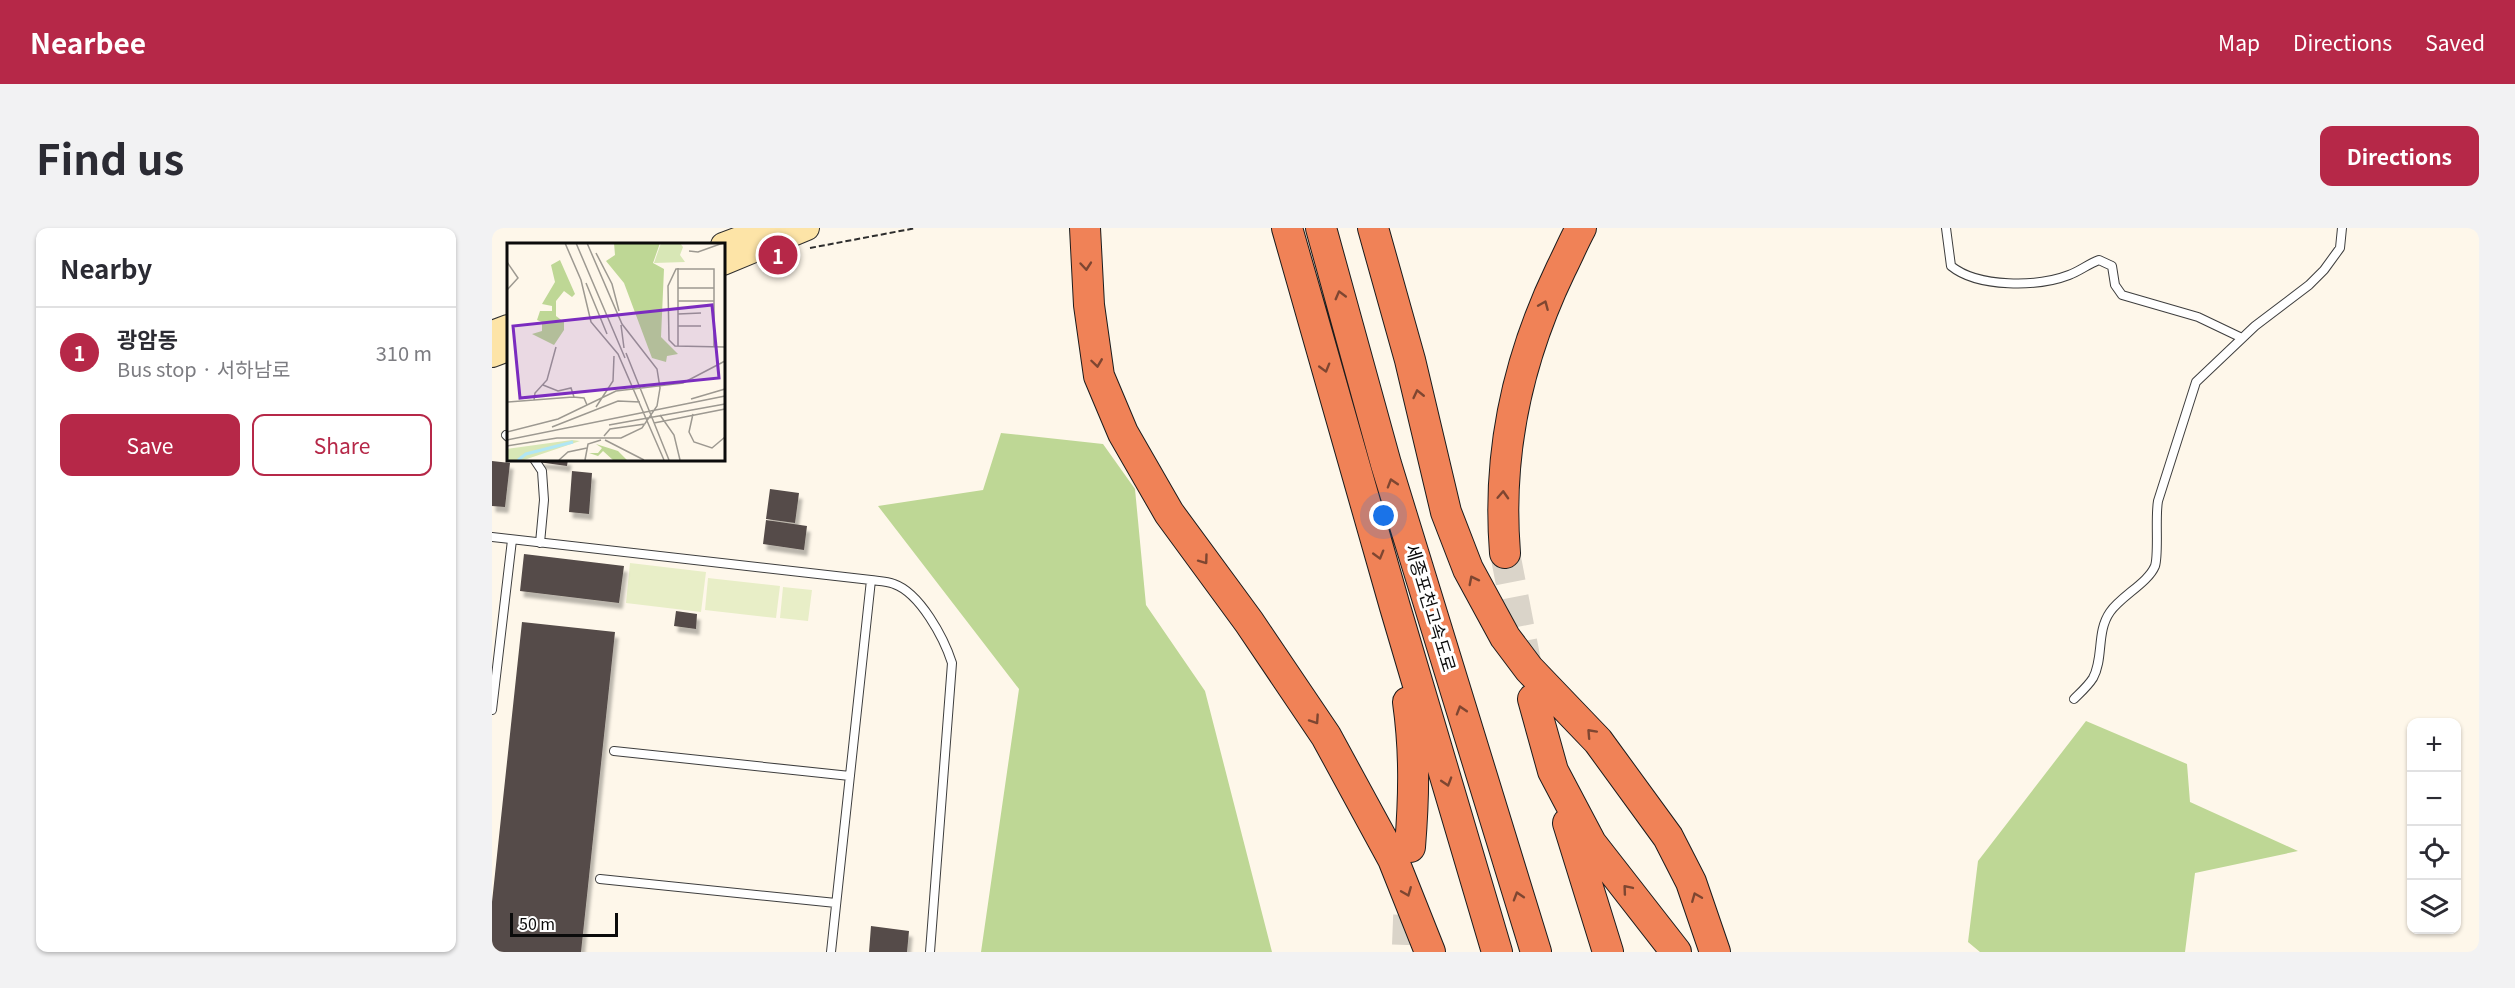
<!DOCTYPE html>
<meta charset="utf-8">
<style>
body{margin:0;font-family:Georgia,"Noto Sans KR",serif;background:#f2f2f3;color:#2b2b33}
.controls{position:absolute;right:18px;bottom:18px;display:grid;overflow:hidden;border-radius:12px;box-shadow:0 2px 4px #0004}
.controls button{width:54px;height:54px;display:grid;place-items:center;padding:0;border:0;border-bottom:2px solid #e1e1e2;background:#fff;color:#2b2b33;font:30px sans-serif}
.scale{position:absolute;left:18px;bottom:15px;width:108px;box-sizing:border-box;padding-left:6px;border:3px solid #0b0b0b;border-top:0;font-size:16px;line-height:21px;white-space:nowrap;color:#0b0b0b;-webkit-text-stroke:4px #fff;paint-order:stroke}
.you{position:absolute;left:892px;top:288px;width:21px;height:21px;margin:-15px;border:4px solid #fff;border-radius:50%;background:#1a73e8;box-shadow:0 0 0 9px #1a73e833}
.badge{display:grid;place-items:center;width:39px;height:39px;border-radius:50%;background:#b62848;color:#fff;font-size:20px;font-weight:700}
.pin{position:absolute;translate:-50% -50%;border:3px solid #fff;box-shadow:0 2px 6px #0006}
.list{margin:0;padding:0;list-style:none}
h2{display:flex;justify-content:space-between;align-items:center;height:78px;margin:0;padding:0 24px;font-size:26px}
h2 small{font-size:20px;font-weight:400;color:#7c7c81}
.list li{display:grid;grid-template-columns:39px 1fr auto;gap:18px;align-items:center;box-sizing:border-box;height:90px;padding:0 24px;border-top:2px solid #e1e1e2}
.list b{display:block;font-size:22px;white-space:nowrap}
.list p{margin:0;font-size:20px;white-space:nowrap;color:#7c7c81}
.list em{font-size:20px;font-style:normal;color:#7c7c81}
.actions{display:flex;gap:12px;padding:18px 24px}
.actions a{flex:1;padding:14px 0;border:2px solid #b62848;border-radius:12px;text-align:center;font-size:21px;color:#b62848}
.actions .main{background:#b62848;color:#fff}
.icon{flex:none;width:33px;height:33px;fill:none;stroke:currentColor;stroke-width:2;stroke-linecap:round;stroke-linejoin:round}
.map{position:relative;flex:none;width:1987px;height:724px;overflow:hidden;border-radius:12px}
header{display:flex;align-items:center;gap:36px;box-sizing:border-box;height:84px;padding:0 30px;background:#b62848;color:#fff}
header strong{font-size:28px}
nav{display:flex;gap:33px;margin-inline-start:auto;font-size:21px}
.intro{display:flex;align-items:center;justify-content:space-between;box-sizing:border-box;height:144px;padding:0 36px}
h1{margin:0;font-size:42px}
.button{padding:15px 27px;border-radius:12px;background:#b62848;color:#fff;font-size:21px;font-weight:700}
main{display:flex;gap:36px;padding:0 36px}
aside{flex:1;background:#fff;border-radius:12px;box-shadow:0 2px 4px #0004}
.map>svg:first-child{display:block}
</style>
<header>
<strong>Nearbee</strong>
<nav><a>Map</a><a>Directions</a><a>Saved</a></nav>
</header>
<div class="intro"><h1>Find us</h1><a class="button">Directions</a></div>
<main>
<aside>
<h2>Nearby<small></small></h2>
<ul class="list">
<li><span class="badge">1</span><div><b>광암동</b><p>Bus stop · 서하남로</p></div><em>310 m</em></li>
</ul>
<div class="actions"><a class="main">Save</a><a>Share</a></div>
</aside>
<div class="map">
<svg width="1987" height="724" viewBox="0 0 1987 724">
<defs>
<filter id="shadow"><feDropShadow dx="3.5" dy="6" stdDeviation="1.5" flood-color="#0004"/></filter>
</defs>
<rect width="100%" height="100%" fill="#fef7ea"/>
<!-- forest -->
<path fill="#bed795" d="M509,205l102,11 32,45 11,116 59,86 67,261h-291l38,-263 -141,-183 105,-16z
M1594,493l101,43 3,38 108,49 -103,22 -10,79h-205l-12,-10 10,-81z"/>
<!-- pitch -->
<path fill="#e8eec7" d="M138,335l76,9 -5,40 -75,-9z
M216,350l72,8 -4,32 -71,-8z
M291,359l29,3 -4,31 -28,-3z"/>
<!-- building -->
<path fill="#544b48" filter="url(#shadow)" d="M47,231h29l-1,7 -29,-4z
M0,233l18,2 -5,44 -13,-1z
M80,243l20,2 -3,41 -20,-2z
M278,261l29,4 -4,30 -29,-4z
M274,292l41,6 -3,24 -41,-6z
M32,326l100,12 -5,37 -99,-12z
M184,383l21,3 -1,15 -22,-3z
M30,394l93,10 -34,320h-89v-50z
M379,698l38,5 -2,21h-38z"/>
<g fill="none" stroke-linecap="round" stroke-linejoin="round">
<!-- highway-tunnel -->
<path stroke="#dad4c9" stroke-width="30" stroke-dasharray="30 15" stroke-linecap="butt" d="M1013,325l23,119
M915,717l2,-50"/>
<!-- lane casing -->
<g stroke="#3e3e3e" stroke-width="10">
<path id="lane" d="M1454,0l5,38c27,22 87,21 118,9 11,-4 19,-11 30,-15l13,6 3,19 7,10 76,22 44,21
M14,207l2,2
M42,231l8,12 2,29 -4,43
M0,309l379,43c7,1 16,1 23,4 26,9 50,54 58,79l-22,289
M1582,471c6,-6 14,-13 19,-21 11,-20 3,-46 17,-66 11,-16 38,-29 45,-46 4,-12 0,-49 3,-65l38,-119 59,-56 54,-41 15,-15 16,-22 2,-20
M0,482l20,-170
M122,523l236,25
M108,651l236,24
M339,724l40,-372"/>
</g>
<!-- secondary casing -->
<g stroke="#2d2d2d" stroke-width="26">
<path id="secondary" d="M231,17l42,-16
M231,35l84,-35
M0,105l16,-6
M0,127l16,-6"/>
</g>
<!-- highway casing -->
<g stroke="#1c1c1c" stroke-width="32">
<path id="highway" d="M593,0l4,77 10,71 24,57 46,80 80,109 77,114 67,123 37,93
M795,0l108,379 102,345
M829,0l65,236 150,488
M881,0l37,132 36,152 22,57 37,68 24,32 69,72 70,96 23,45 24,70
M1013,325c-8,-99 13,-195 56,-284 7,-14 13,-28 20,-41
M1041,471l20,72 38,72 85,109
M916,474c7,50 6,95 2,145
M1076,595l40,129"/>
</g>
<!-- path -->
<path stroke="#2d2d2d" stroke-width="2" stroke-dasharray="6 3" stroke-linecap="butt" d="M318,20l106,-20"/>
<!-- lane -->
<use href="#lane" stroke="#fff" stroke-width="8"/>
<!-- secondary -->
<use href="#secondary" stroke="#fde4a7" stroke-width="24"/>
<!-- highway -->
<use href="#highway" stroke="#f08257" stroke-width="30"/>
</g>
<!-- one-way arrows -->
<defs><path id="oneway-chevron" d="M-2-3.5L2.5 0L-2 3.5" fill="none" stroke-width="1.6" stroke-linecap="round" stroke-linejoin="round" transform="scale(1.5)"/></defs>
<g stroke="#7e4631">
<use href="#oneway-chevron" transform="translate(594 38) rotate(85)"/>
<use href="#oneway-chevron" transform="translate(848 67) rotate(-105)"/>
<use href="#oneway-chevron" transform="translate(1052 77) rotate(-67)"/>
<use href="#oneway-chevron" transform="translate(605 135) rotate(82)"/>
<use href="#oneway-chevron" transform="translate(833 140) rotate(74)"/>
<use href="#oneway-chevron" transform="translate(926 166) rotate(-103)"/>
<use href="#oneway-chevron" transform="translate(900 255) rotate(-107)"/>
<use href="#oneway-chevron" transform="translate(1011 267) rotate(-87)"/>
<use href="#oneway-chevron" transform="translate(887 327) rotate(74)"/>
<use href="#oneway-chevron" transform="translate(712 332) rotate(54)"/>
<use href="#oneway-chevron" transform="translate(981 352) rotate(-117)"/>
<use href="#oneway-chevron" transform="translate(969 482) rotate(-107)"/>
<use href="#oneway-chevron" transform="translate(823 492) rotate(56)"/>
<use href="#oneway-chevron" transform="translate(1099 505) rotate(-133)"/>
<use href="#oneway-chevron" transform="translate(955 554) rotate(73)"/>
<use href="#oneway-chevron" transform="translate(1135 661) rotate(-130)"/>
<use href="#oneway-chevron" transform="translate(915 664) rotate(68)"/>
<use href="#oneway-chevron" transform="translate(1026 668) rotate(-107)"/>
<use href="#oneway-chevron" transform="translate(1204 669) rotate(-112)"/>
</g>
<g text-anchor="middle" stroke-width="6" stroke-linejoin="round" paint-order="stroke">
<!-- street labels -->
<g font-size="18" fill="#0b0b0b" stroke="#fff">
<text transform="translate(938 380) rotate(73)" y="6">세종포천고속도로</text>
</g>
</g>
<!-- overview -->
<g transform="translate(15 15)">
<rect width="218" height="218" fill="#fef7ea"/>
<path d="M154,0h19l3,4 -3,8 5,7 -31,1zM65,197l8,1 -56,19h-17v-11z" fill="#d8e7b6"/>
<path d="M107,0h46l-7,20 11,6 -3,68 17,17 -11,2 -1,6 -14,-4 -28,-75 -18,-22 9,-6zM53,17l15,34 -3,3 -8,-6 -8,10v15l8,6v8l-10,15 -22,-11 10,-3v-9l-5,-2 3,-9h12v-5l-10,-2 13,-22 -4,-17zM89,201l22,7 9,9h-14l-10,-9 -5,5 -9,-3h9l4,-5z" fill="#bed795"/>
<path fill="none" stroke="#b1e6f4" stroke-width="3" d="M11,217l8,-6 47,-12"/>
<path fill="none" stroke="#9d9991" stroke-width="1.5" d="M58,0l16,37 10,42 27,32 46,106M69,0l49,115M182,8l9,1 25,-9M89,10l16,31 7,27M0,19l11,16 -11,12M79,40l21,51M171,45h36M171,58h36M171,71l23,-1M114,82l3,23M171,83h23M171,103v-78M207,104v-78h-38l-8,17 1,54 6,6 50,1M119,110l43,107M36,142l15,6 13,-3 3,9M184,156l34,-10M27,157l1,-7 12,-13 9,-33M0,159l66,-5 11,1 3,7M89,164l17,-26 1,-25M186,171l-4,18 5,10 18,6 13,-11M153,172l14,20 6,25M147,180l71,-14M102,182l116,-21M45,184l66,-26 22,1M0,189l51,-13 58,-28 67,-8 42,-22M97,193l6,-7 35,-5M0,197l218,-44M98,197l39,20M0,203l50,-8h64l21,-10 15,-22 3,-18 -3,-19 -35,-45 -35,-81M52,217l9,-8 19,-4M78,217l3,-16 13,-4"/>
<path fill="#7b2cbf" fill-opacity="0.15" stroke="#7b2cbf" stroke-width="3" d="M205,62l7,73 -199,20 -7,-72z"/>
<rect width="218" height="218" fill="none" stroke="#0b0b0b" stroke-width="3"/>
</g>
</svg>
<div class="controls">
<button>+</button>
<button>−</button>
<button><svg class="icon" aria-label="locate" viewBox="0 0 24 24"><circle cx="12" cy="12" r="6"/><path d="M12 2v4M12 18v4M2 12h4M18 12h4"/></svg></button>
<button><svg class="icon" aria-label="layers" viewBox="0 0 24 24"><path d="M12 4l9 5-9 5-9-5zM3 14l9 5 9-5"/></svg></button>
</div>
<div class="scale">50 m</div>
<div class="you"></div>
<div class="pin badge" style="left:286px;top:27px">1</div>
</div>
</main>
